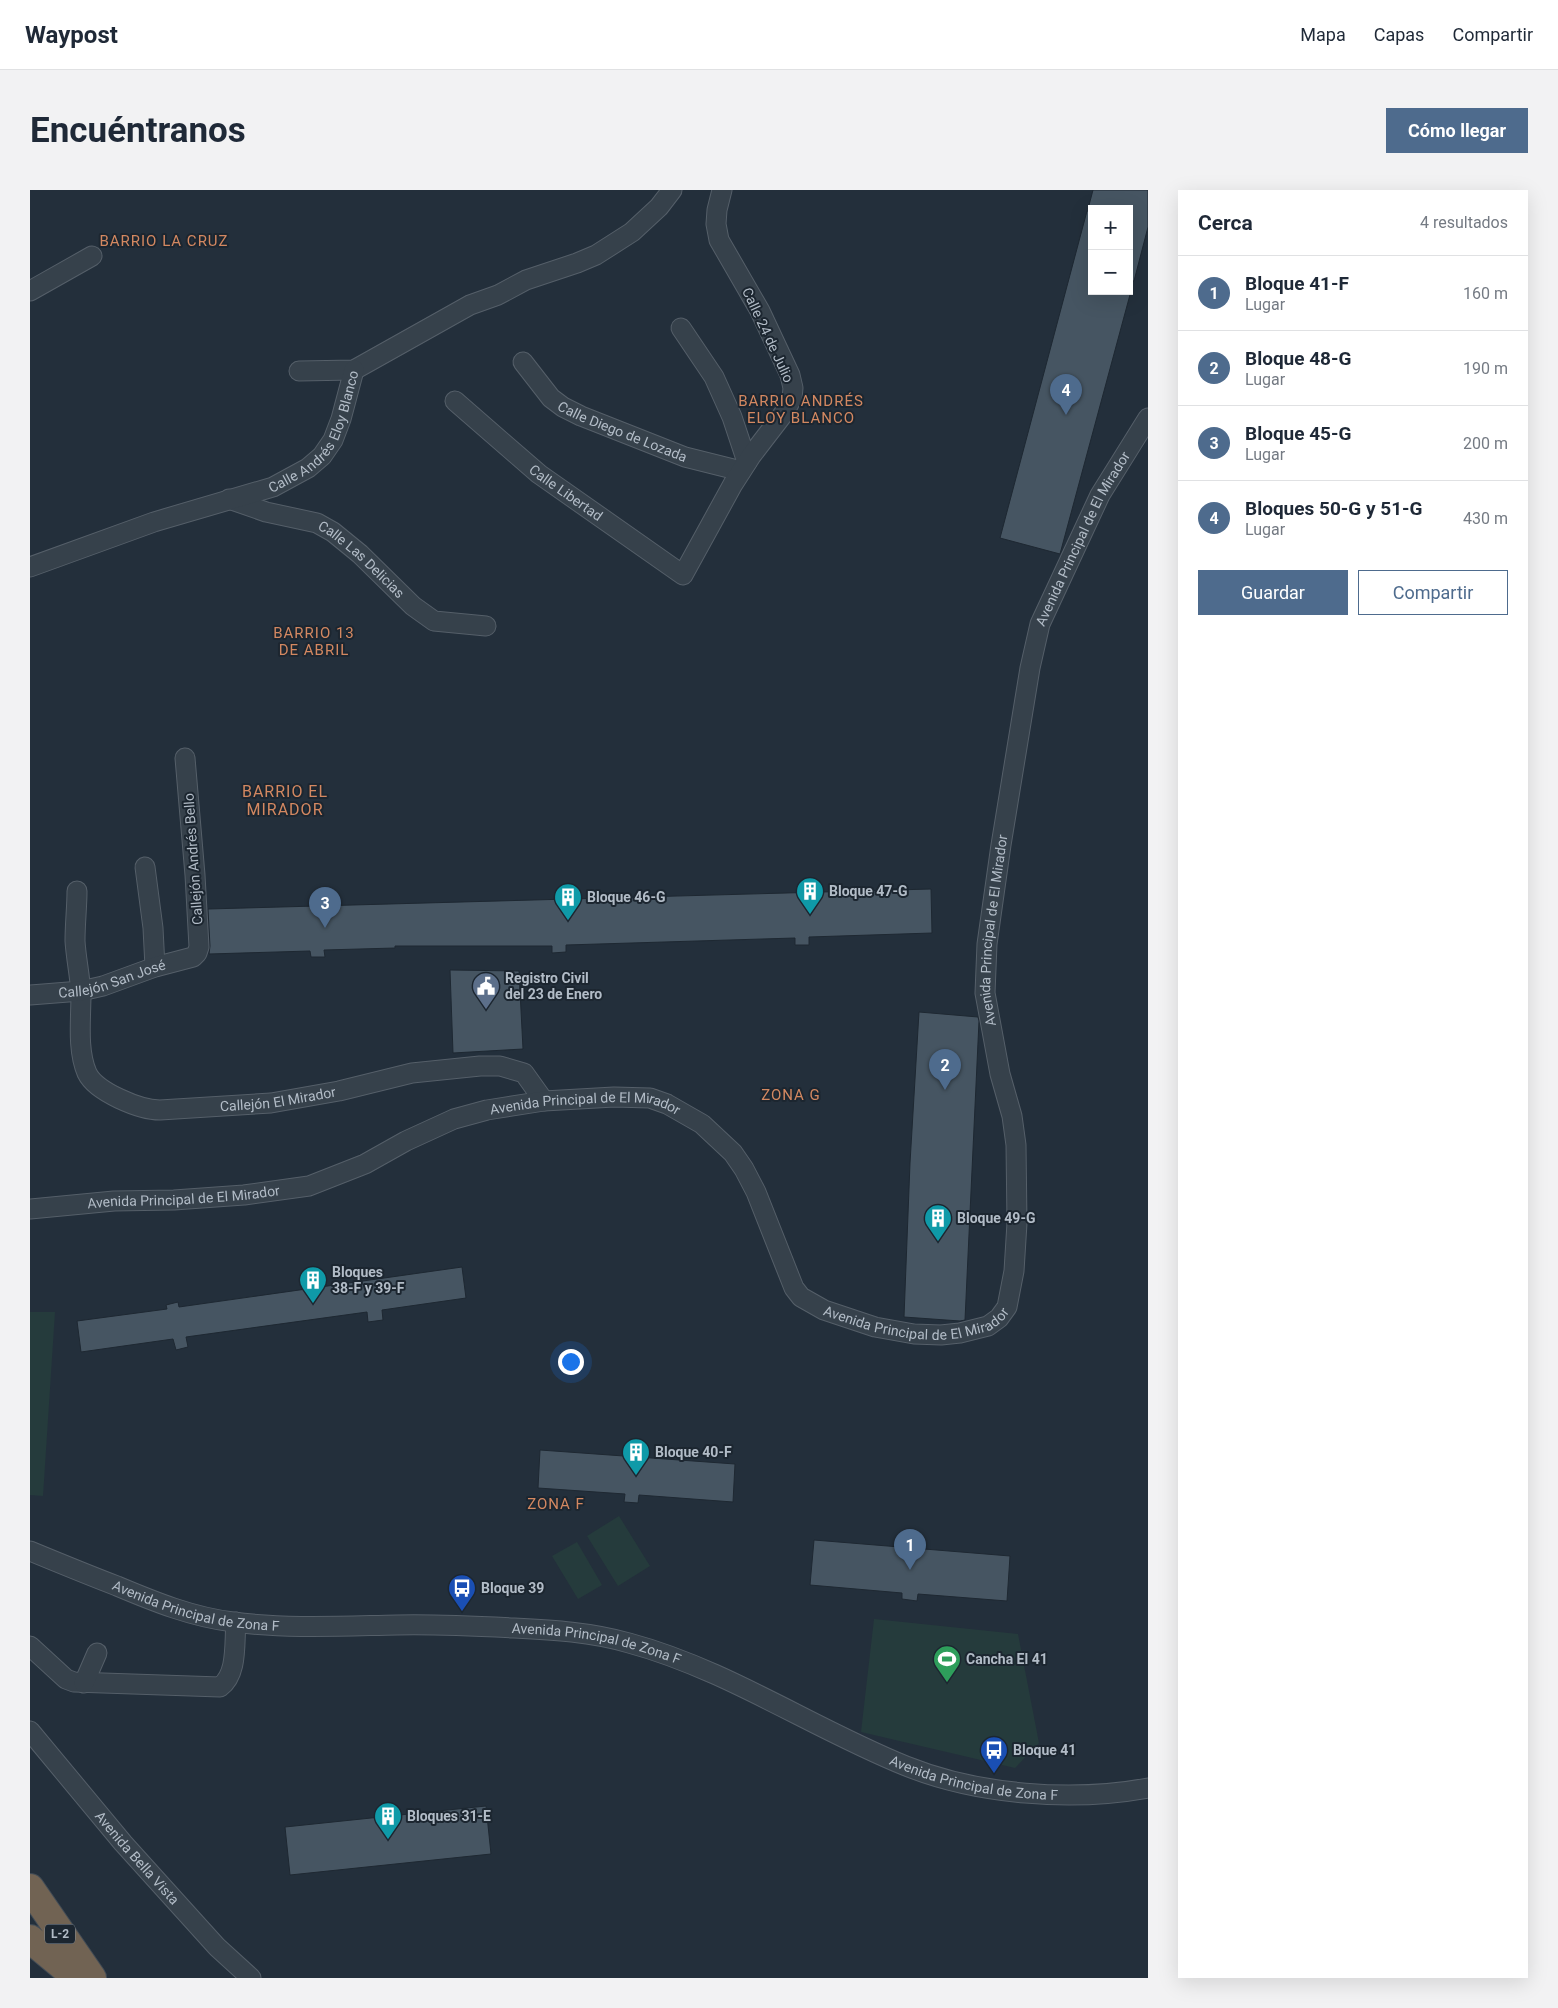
<!DOCTYPE html>
<html lang="es">
<meta charset="utf-8">
<style>
body{margin:0;font-family:Roboto,sans-serif;background:#f2f2f3;color:#1f2937}
.controls{position:absolute;right:15px;top:15px;display:grid;overflow:hidden;border-radius:0px;box-shadow:0 5px 20px #0002}
.controls button{width:45px;height:45px;display:grid;place-items:center;padding:0;border:0;border-bottom:1px solid #e0e1e3;background:#fff;color:#1f2937;font:25px sans-serif}
.you{position:absolute;left:540px;top:1171px;width:18px;height:18px;margin:-12px;border:4px solid #fff;border-radius:50%;background:#1a73e8;box-shadow:0 0 0 8px #1a73e833}
.badge{display:grid;place-items:center;width:32px;height:32px;border-radius:50%;background:#4e6b8d;color:#fff;font-size:16px;font-weight:700}
.pin{position:absolute;translate:-50% -41px;filter:drop-shadow(0 1px 2px #0008)}
.pin::after{content:'';position:absolute;top:26px;width:18px;height:15px;background:inherit;clip-path:polygon(0 0,100% 0,50% 100%)}
.list{margin:0;padding:0;list-style:none}
h2{display:flex;justify-content:space-between;align-items:center;height:65px;margin:0;padding:0 20px;font-size:21px}
h2 small{font-size:16px;font-weight:400;color:#747a83}
.list li{display:grid;grid-template-columns:32px 1fr auto;gap:15px;align-items:center;box-sizing:border-box;height:75px;padding:0 20px;border-top:1px solid #e0e1e3}
.list b{display:block;font-size:19px;white-space:nowrap}
.list p{margin:0;font-size:16px;white-space:nowrap;color:#747a83}
.list em{font-size:16px;font-style:normal;color:#747a83}
.actions{display:flex;gap:10px;padding:15px 20px}
.actions a{flex:1;padding:11px 0;border:1px solid #4e6b8d;border-radius:0px;text-align:center;font-size:18px;color:#4e6b8d}
.actions .main{background:#4e6b8d;color:#fff}
.map{position:relative;flex:none;width:1118px;height:1788px;overflow:hidden;border-radius:0px}
header{display:flex;align-items:center;gap:30px;box-sizing:border-box;height:70px;padding:0 25px;background:#fff;border-bottom:1px solid #e0e1e3}
header strong{font-size:24px}
nav{display:flex;gap:28px;margin-inline-start:auto;font-size:18px}
.intro{display:flex;align-items:center;justify-content:space-between;box-sizing:border-box;height:120px;padding:0 30px}
h1{margin:0;font-size:35px}
.button{padding:12px 22px;border-radius:0px;background:#4e6b8d;color:#fff;font-size:18px;font-weight:700}
main{display:flex;gap:30px;padding:0 30px}
aside{flex:1;background:#fff;border-radius:0px;box-shadow:0 5px 20px #0002}
.map>svg:first-child{display:block}
</style>
<header>
<strong>Waypost</strong>
<nav><a>Mapa</a><a>Capas</a><a>Compartir</a></nav>
</header>
<div class="intro"><h1>Encuéntranos</h1><a class="button">Cómo llegar</a></div>
<main>
<div class="map">
<svg width="1118" height="1788" viewBox="0 0 1118 1788">
<rect width="100%" height="100%" fill="#232f3b"/>
<!-- green -->
<path fill="#253b3c" d="M0,1122h25l-12,184 -13,-1z
M589,1326l31,50 -32,20 -31,-50z
M547,1352l25,43 -24,14 -26,-43z
M844,1429l144,15 21,109 -24,25 -154,-36z"/>
<!-- building -->
<path fill="#465562" stroke="#1e2832" d="M1063,0h55v37l-14,54h-5v-72h-41z
M1057,21h5v80h39l-71,263 -60,-16z
M901,699l1,44 -123,4v8h-14v-7l-229,7v7l-14,1v-7h-157v2l-71,2 1,7h-14l-1,-6 -101,3 1,-8 -2,-37z
M420,780l69,1 4,78 -70,4z
M889,822l59,5 1,4 -14,299 -5,1 -56,-4 6,-154z
M432,1077l4,31 -84,12 1,10 -15,2 -1,-10 -181,25 2,10 -12,3 -3,-11 -92,13 -4,-31 90,-12 -1,-4 12,-3 1,5z
M510,1260l195,14 -2,38 -94,-7 -1,8 -14,-1 1,-8 -87,-6z
M784,1350l196,16 -3,45 -89,-7 -1,7 -15,-2v-6l-92,-8z
M456,1616l5,48 -201,21 -5,-48z"/>
<g fill="none" stroke-linecap="round" stroke-linejoin="round">
<!-- minor casing -->
<g stroke="#555f69" stroke-width="21">
<g id="minor">
<path d="M0,101l62,-35"/>
<path d="M651,138l33,49 18,40 15,45"/>
<path id="s1" d="M493,172l28,36 12,9 18,9 104,41 56,14"/>
<path d="M269,181l55,-1 116,-65 28,-10 28,-15 51,-17 19,-8 36,-23 27,-25 13,-17"/>
<path id="s2" d="M425,211l84,73 144,101 50,-91 18,-28 33,-43 8,-15 1,-10 -3,-13 -30,-64 -41,-71 -3,-16 1,-14 5,-20"/>
<path id="s3" d="M199,309l37,13 51,11 16,9 27,22 53,52 21,15 52,5"/>
<path id="s4" d="M0,377l124,-45 119,-35 35,-19 14,-12 11,-16 8,-21 13,-49"/>
<path d="M115,677l8,61 2,39"/>
<path id="s5" d="M47,701c0,16 -2,33 -2,50 1,17 5,35 6,53 0,25 -4,56 6,79 9,19 53,37 73,37l111,-7 68,-12 73,-18 68,-7h20l24,7 20,28"/>
<path id="s6" d="M0,805l51,-4 22,-5 52,-19 38,-10 4,-4 2,-6 -4,-72 -10,-117"/>
<path id="s7" d="M0,1019l84,-8 60,-1 70,-5 65,-9 56,-22 41,-23 48,-22 33,-9 57,-9 70,-4 36,1 17,6 35,20 31,29 11,16 12,23 38,96 7,9 23,13 51,17 39,7 27,1 19,-2 28,-7 11,-8 8,-11 7,-36 3,-48 -1,-78 -4,-29 -12,-42 -15,-81 2,-49 14,-99 29,-177 10,-44 60,-129 48,-77"/>
<path id="s8" d="M0,1361c29,12 58,24 87,35 38,16 75,31 116,36 54,7 110,4 164,3 39,-1 78,1 117,3 39,2 77,4 115,15 97,26 185,86 277,123 72,29 166,36 242,22"/>
<path d="M0,1456l36,33 8,3 146,5c18,-13 14,-44 16,-65"/>
<path d="M54,1493l13,-30"/>
<path id="s9" d="M0,1541l93,112 94,104 34,31"/>
</g>
</g>
<!-- motorway casing -->
<g stroke="#424c56" stroke-width="30">
<path id="motorway" d="M0,1698l62,90
M0,1749l47,39"/>
</g>
<!-- minor -->
<use href="#minor" stroke="#36414b" stroke-width="19"/>
<!-- motorway -->
<use href="#motorway" stroke="#716353" stroke-width="28"/>
</g>
<!-- icons -->
<defs>
<g id="building-pin" transform="scale(1.4375)"><path d="M0 17L-7.5 6A9.5 9.5 0 1 1 7.5 6Z" fill="#0f9aa8" stroke="#1c2630"/><path d="M-4-6H4V6H1V3H-1V6H-4ZM-2.5-4.3h1.7v1.8h-1.7ZM.8-4.3h1.7v1.8H.8ZM-2.5-1h1.7V.8h-1.7ZM.8-1h1.7V.8H.8Z" fill="#fff"/></g>
<g id="civic-pin" transform="scale(1.4375)"><path d="M0 17L-7.5 6A9.5 9.5 0 1 1 7.5 6Z" fill="#5c6f8a" stroke="#1c2630"/><path d="M-.6-6.5H3V-4.5H.6V-3L4-1V1h2V6H-6V1h2V-1L-.6-3ZM-1.2 2.5V6h2.4V2.5Z" fill="#fff"/></g>
<g id="bus-pin" transform="scale(1.4375)"><path d="M0 17L-7.5 6A9.5 9.5 0 1 1 7.5 6Z" fill="#1a4fb4" stroke="#1c2630"/><path d="M-5-6H5V4H4V6H2V4H-2V6H-4V4H-5ZM-3.5-4V0h7V-4ZM-3.5 1.2v1.5H-2V1.2ZM2 1.2v1.5H3.5V1.2Z" fill="#fff"/></g>
<g id="stadium-pin" transform="scale(1.4375)"><path d="M0 17L-7.5 6A9.5 9.5 0 1 1 7.5 6Z" fill="#2e9e5b" stroke="#1c2630"/><path d="M0-5a6.5 5 0 1 0 0 10a6.5 5 0 1 0 0-10ZM-3.5-1.8h7v3.6h-7Z" fill="#fff"/></g>
</defs>
<g fill-rule="evenodd">
<use href="#building-pin" x="780" y="701"/>
<use href="#building-pin" x="538" y="707"/>
<use href="#civic-pin" x="456" y="796"/>
<use href="#building-pin" x="908" y="1028"/>
<use href="#building-pin" x="283" y="1090"/>
<use href="#building-pin" x="606" y="1262"/>
<use href="#bus-pin" x="432" y="1398"/>
<use href="#stadium-pin" x="917" y="1469"/>
<use href="#bus-pin" x="964" y="1560"/>
<use href="#building-pin" x="358" y="1626"/>
</g>
<g text-anchor="middle" stroke-width="4" stroke-linejoin="round" paint-order="stroke">
<!-- shield labels -->
<rect fill="#1c2630" stroke="#858f9a" stroke-width="1" x="15" y="1734.5" width="30" height="19" rx="4"/>
<g font-size="12" font-weight="bold" fill="#b2bcc7">
<text x="30" y="1748">L-2</text>
</g>
<!-- street labels -->
<g font-size="14" fill="#b2bcc7" stroke="#1c2630">
<text transform="translate(738 145) rotate(65)" y="5">Calle 24 de Julio</text>
<text dy="5" stroke="none"><textPath href="#s4" startOffset="329">Calle Andrés Eloy Blanco</textPath></text>
<text dy="5" stroke="none"><textPath href="#s1" startOffset="125">Calle Diego de Lozada</textPath></text>
<text dy="5" stroke="none"><textPath href="#s2" startOffset="144">Calle Libertad</textPath></text>
<text dy="5" stroke="none"><textPath href="#s7" startOffset="1908">Avenida Principal de El Mirador</textPath></text>
<text dy="5" stroke="none"><textPath href="#s3" startOffset="149">Calle Las Delicias</textPath></text>
<text transform="translate(163 669) rotate(-94)" y="5">Callejón Andrés Bello</text>
<text dy="5" stroke="none"><textPath href="#s7" startOffset="1502">Avenida Principal de El Mirador</textPath></text>
<text dy="5" stroke="none"><textPath href="#s6" startOffset="84">Callejón San José</textPath></text>
<text dy="5" stroke="none"><textPath href="#s5" startOffset="386">Callejón El Mirador</textPath></text>
<text dy="5" stroke="none"><textPath href="#s7" startOffset="574">Avenida Principal de El Mirador</textPath></text>
<text dy="5" stroke="none"><textPath href="#s7" startOffset="154">Avenida Principal de El Mirador</textPath></text>
<text dy="5" stroke="none"><textPath href="#s7" startOffset="1022">Avenida Principal de El Mirador</textPath></text>
<text dy="5" stroke="none"><textPath href="#s8" startOffset="176">Avenida Principal de Zona F</textPath></text>
<text dy="5" stroke="none"><textPath href="#s8" startOffset="581">Avenida Principal de Zona F</textPath></text>
<text dy="5" stroke="none"><textPath href="#s8" startOffset="986">Avenida Principal de Zona F</textPath></text>
<text dy="5" stroke="none"><textPath href="#s9" startOffset="166">Avenida Bella Vista</textPath></text>
</g>
<!-- poi labels -->
<g font-size="14" font-weight="bold" fill="#b2bcc7" stroke="#1c2630" text-anchor="start">
<text x="799" y="706">Bloque 47-G</text>
<text x="557" y="712">Bloque 46-G</text>
<text x="475" y="793">Registro Civil<tspan x="475" dy="16">del 23 de Enero</tspan></text>
<text x="927" y="1033">Bloque 49-G</text>
<text x="302" y="1087">Bloques<tspan x="302" dy="16">38-F y 39-F</tspan></text>
<text x="625" y="1267">Bloque 40-F</text>
<text x="451" y="1403">Bloque 39</text>
<text x="936" y="1474">Cancha El 41</text>
<text x="983" y="1565">Bloque 41</text>
<text x="377" y="1631">Bloques 31-E</text>
</g>
<!-- neighbourhood labels -->
<g font-size="15" letter-spacing="1" fill="#d38861" stroke="#1c2630">
<text x="134" y="56">BARRIO LA CRUZ</text>
<text x="771" y="216">BARRIO ANDRÉS<tspan x="771" dy="17">ELOY BLANCO</tspan></text>
<text x="284" y="448">BARRIO 13<tspan x="284" dy="17">DE ABRIL</tspan></text>
<text x="761" y="910">ZONA G</text>
<text x="526" y="1319">ZONA F</text>
</g>
<!-- quarter labels -->
<g font-size="16" letter-spacing="1" fill="#d38861" stroke="#1c2630">
<text x="255" y="607">BARRIO EL<tspan x="255" dy="18">MIRADOR</tspan></text>
</g>
</g>
</svg>
<div class="controls">
<button>+</button>
<button>−</button>
</div>
<div class="you"></div>
<div class="pin badge" style="left:880px;top:1380px">1</div>
<div class="pin badge" style="left:915px;top:900px">2</div>
<div class="pin badge" style="left:295px;top:738px">3</div>
<div class="pin badge" style="left:1036px;top:225px">4</div>
</div>
<aside>
<h2>Cerca<small>4 resultados</small></h2>
<ul class="list">
<li><span class="badge">1</span><div><b>Bloque 41-F</b><p>Lugar</p></div><em>160 m</em></li>
<li><span class="badge">2</span><div><b>Bloque 48-G</b><p>Lugar</p></div><em>190 m</em></li>
<li><span class="badge">3</span><div><b>Bloque 45-G</b><p>Lugar</p></div><em>200 m</em></li>
<li><span class="badge">4</span><div><b>Bloques 50-G y 51-G</b><p>Lugar</p></div><em>430 m</em></li>
</ul>
<div class="actions"><a class="main">Guardar</a><a>Compartir</a></div>
</aside>
</main>
